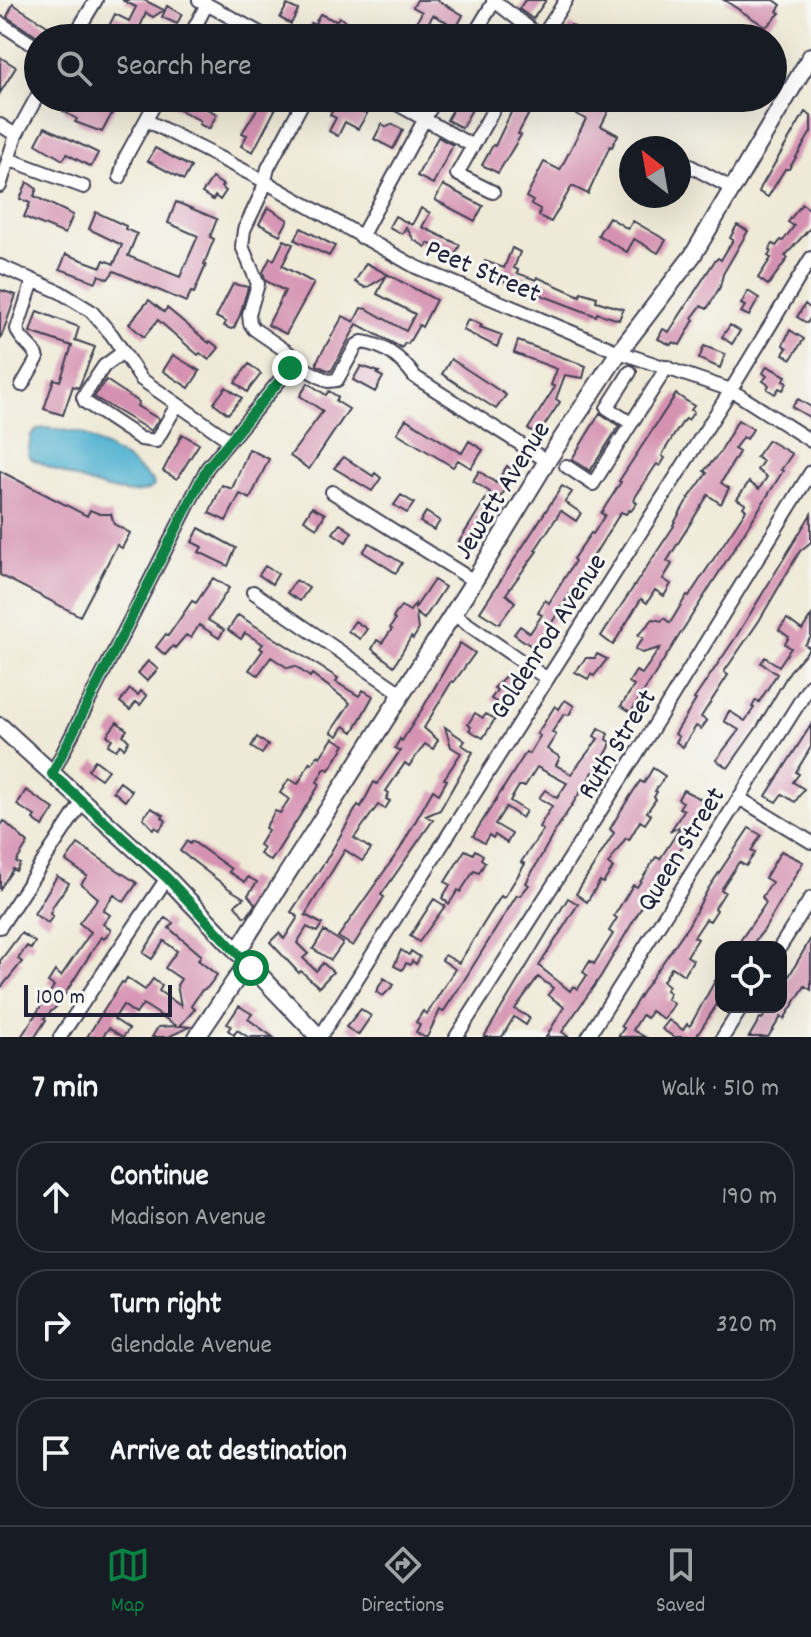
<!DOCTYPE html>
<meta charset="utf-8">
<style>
body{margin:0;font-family:Dekko,sans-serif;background:#20242c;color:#f1f3f6}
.controls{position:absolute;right:24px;bottom:24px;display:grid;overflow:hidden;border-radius:16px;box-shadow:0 8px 32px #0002}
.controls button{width:72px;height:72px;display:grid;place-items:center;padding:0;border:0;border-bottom:2px solid #363941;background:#171b24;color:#f1f3f6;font:40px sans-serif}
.compass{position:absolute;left:619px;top:136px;width:72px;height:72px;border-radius:50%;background:#171b24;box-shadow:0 8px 32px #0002;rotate:329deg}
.scale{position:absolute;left:24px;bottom:20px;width:148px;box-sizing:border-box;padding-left:8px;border:4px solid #22223b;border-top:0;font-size:22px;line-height:28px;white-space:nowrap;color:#22223b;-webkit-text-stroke:6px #f6f6f2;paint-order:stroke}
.stop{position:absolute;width:24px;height:24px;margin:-18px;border:6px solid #0b8043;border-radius:50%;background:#fff}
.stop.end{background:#0b8043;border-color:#fff;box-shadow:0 2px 8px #0008}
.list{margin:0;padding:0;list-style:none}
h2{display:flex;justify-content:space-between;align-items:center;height:104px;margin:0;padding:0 32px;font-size:34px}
h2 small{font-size:26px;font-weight:400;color:#9ea1a6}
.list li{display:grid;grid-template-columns:52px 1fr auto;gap:24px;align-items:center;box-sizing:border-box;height:112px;margin:0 16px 16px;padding:0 16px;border:2px solid #363941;border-radius:32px}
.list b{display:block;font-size:30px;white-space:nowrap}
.list p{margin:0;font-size:26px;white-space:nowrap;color:#9ea1a6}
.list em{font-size:26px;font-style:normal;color:#9ea1a6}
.icon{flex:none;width:44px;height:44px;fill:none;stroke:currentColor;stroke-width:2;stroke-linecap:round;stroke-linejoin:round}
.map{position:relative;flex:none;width:811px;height:1037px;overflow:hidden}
.search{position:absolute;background:#171b24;box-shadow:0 8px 32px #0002;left:24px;right:24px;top:24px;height:88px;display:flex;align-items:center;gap:20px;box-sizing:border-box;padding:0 28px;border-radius:44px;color:#9ea1a6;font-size:30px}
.sheet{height:488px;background:#171b24}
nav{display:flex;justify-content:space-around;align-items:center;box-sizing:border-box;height:112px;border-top:2px solid #363941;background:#171b24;font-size:22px;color:#9ea1a6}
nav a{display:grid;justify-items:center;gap:4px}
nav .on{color:#0b8043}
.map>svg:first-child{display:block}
</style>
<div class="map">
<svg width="811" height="1037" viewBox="0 0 811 1037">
<rect width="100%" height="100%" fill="#f6f6f2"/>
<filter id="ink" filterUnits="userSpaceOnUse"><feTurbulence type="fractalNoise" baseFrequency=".0125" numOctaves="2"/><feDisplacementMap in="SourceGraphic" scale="16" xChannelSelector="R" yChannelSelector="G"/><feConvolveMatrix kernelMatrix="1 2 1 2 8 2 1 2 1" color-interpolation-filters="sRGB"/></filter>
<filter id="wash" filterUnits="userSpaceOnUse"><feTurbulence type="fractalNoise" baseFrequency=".006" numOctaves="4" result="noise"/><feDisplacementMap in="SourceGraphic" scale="32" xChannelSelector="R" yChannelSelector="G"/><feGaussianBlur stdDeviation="1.8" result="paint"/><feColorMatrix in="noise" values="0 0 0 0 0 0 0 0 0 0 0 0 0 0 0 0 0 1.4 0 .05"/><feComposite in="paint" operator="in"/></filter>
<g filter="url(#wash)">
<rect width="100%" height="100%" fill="#efead7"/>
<!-- water -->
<path fill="#52b3d1" stroke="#3a6a86" stroke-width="2" d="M47,428l34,5 47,27 25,21 1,5c-23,22 -98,-16 -124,-28l-2,-4 3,-19 6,-6z"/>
<g id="blocks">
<!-- building -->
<path fill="#d591b1" d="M122,0h22l20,10 -11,7 -7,-4 -6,14 21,11h-58l12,-24 14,7 7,-14z
M417,0h20l26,15 -8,16 -10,-5 2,-4 -14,-7 -11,19 -9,-5 9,-17 -9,-5z
M525,0h21l-13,19 -14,-10z
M724,0h50l7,5 -4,6 3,2 -14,14z
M13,4l39,25 -6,9h-7l-32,-21z
M287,5l11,5 -7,14 -11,-6z
M167,6l15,8 -5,10 -15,-7z
M320,14l13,6h4l2,-3 15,10 -7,11 -23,-12 -6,12h-6l-7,-4 6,-11 3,2z
M571,25l20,13h-29z
M0,57l16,10 -16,26z
M70,98h30l16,8 -14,26 -27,-10 2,-3 -14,-8z
M178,98h8l31,16 -8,15 -10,-5 2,-3 -28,-15z
M249,98h17l12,6 -25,48 -12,-6 6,-11 -5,-2 18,-29z
M459,98h19l-16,30 -15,-8z
M518,98h25l-7,10 -3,-2 -15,28 3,1 -23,38 -16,-8 11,-20 2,1z
M577,98h38l-14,28 17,9 -6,12 -2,-1 -22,48 -16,-8 -21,36 -12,-6 1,-7 -9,-5 2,-3 -7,-4 18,-35 16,8 26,-51 -16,-8z
M339,99l28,15 -9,15 -13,-7 -7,14 -9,-5 7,-13 -6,-3z
M805,112l6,4v16l-22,37h-4l-17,28 -9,-5 2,-5z
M382,124l5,3 5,-3 11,6 -10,19 -19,-10z
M45,127l53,26 -7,14 -24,-13 -4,6 -27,-16z
M438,137l15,8 -20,39 -16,-8z
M155,148l36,19 -7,13 -36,-19z
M212,178l11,7 -2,2 5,4 -6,9 -5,-4 -2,4 -11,-7z
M27,182l10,7 -3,7 39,19 -8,19 -41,-17 6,-14 -10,-4z
M443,185l40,21 -8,15 -40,-21z
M176,202l41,17 -7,18 4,2 -10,25 2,1 -12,28 -3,-1 -5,10 -72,-31 -6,8 -9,-4 -3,7 -36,-13 6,-15 35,13 3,-7 10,4 8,-19 -33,-16 7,-17 30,14 -1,3 12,5 -9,22 52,21 18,-41 -30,-13z
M802,204l9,6v17l-26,29 3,2 -20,27 -10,-7 13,-20 -3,-2 3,-4 -2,-2 4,-6 3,2 5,-6 2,1 11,-15 -6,-4z
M268,207l20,13 -8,15 -21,-11z
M421,208l9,5 -8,14 38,18 -6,12 -26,-14 -2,4 -12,-7 -8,-13 -4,7 -13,-7 6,-11 17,9z
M609,217l19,12 5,-8 33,19 -8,13 -24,-14 -7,13 -29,-17z
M737,225l11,6 -25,43 -3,13 -13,22 -6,-3 -9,12 2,2 -14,25 -7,-3 -2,3 -13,-6 5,-10 6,3 45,-70 4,-4 3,2 12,-20 -3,-2z
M301,228l34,18 -6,10 -34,-16z
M284,240l9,4 -11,22 32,17 -28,51 -18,-9 17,-34 -19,-10 -3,-9 7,-14 4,2z
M512,248l8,4 -6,16 4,2 -1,3 19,7 1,-3 43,19 1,-4 16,5 -1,4 27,8 -4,11 -22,-7 -1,3 -5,-2 -110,-42 4,-11 19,7z
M366,263l70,37 -14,27 -3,-2 -11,19 -3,-1 -3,5 -45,-24 -24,44 -2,3 -6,-2 -8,-4v-4l26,-45 11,6 7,-14 6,1 39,22 9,-17 -38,-20 9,-18 -20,12 -11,-6z
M233,284l15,3 -8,28 -6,13 -3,1 -7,-3 2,-4 -10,-5z
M0,290l16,5 -15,43 -1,-1z
M748,291l11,7 -10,18 -8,-4 4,-6 -4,-2z
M149,300l15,12 3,-4 42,35 1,-2 9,7 -10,12 -9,-7 -2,2 -40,-35 -14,17 -15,-13z
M805,304l6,5v8l-4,6 -10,-6z
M37,311l42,16 -4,13 20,7 -15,38 -2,3 -5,-2 -10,29 -19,-6 10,-30 6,2 12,-35 -42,-14z
M468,319l14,6 -2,2 22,8 -5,12 -34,-17z
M730,325l10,6 -8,13 -10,-7z
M790,330l14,9 -13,20 -8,-5 4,-6 -4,-3z
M518,341l68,25 -3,12 -18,-3 -9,24 4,3 -22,33 -10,-6 27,-42 -4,-2 6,-16 -43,-16z
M704,346l21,8 -5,14 -21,-9z
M173,355l27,16 -11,17 -26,-17z
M451,359l55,36 -10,14 -54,-35z
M249,364l12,10 -14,18 -12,-10z
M361,366l18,6 -2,2 6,3 -8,15 -22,-12z
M767,366l19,10 -3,5 4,2 -4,7 -4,-2 -4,6 -8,-5 2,-4 -6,-4 4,-5 -4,-3z
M106,380l33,22 -2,4 22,13 -8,12 -57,-34z
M308,383l18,12 3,-4 9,6 -2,4 13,8 -40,60 -19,-13 33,-45 -23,-15z
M226,387l16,11 -14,16 -14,-11z
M676,394l18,12 -3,4 3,2 -6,8 -2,-1 -4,4 -18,28 -2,5 3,2 -5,8 -3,-2 -3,4 -18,28 -2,5 3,2 -6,8 -2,-1 -3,4 -5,-2 -70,112 -17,24 -20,-14 6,-8 10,7 12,-18 -4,-2 7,-13 4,3 26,-42 -2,-2 18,-26 2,1 12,-19 -4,-2 20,-31 -2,-1z
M798,399l13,8v11l-19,-11z
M600,413l19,13 -29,45 -18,-12z
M406,419l56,34 7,-12 14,9 -12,18 -13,-8 -5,7 -56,-34z
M738,420l15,9 -6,10 -4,-2 -9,12 5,3 -18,31 8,5 -8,16 -13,-9 -41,66 5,3 -9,15 8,5 -7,12 -9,-6 -8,13 -6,-4 -28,46 -12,-9 73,-110 -1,-1 13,-23 21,-29 -3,-2 15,-17z
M182,434l17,10 -22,35 -14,-8z
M768,440l24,14 -11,16 2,1 -152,241 -10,-6 13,-20 -5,-4 7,-11 6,3 18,-26 -18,5 -7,-4 8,-11 -5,-3 15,-16 9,2 2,-3 6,5 17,-28 2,1 57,-86 -3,-3 2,-3 -8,-5 12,-17 10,7 8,-12 -10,-7 6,-9 -7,-4z
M249,449l20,10 -19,40 -10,-5 -14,27 -17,-8 13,-28 10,4z
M344,457l29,19 2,-3 6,5 -9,13 -38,-23z
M507,466l10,7 -29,42 -20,37 -11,-7 33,-53 -17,-11 6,-10 17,12z
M0,471l87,45 3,-6 10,4h11l3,10 16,9 -8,15 -5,-3 -37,71 -80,-41z
M562,486l10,6 -7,10 16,11 -5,8 -15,-10 -26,39 2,1 -31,43 9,8 -16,22 -19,-12z
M401,495l13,8 -7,10 -13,-8z
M312,507l13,7 -8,14 -13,-8z
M426,512l14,9 -6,9 -14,-8z
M811,514v28l-11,9 -41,70 -35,51 4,3 -27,42 6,4 -6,8 -5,-3 -13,21 -7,-5 3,-5 -4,-3 21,-34 -2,-1 42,-62z
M340,524l12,8 -6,10 -13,-9z
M199,528l37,20 -8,18 -29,-14 3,-5 -10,-5z
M369,543l33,20 -6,10 -33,-21z
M265,566l13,8 -6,10 -13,-9z
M213,578l16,10 -21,32 16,10 -5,8 -20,-13 -8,13 -5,-3 -11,13 -2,-2 -8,9 -9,-8 10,-13 2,2 24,-35 4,2z
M296,580l13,8 -9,13 -13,-8z
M434,580l11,7 -21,32 -8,-6 2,18 -5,8 -2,-2 -17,29 -22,-17 5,-9 5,3 10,-14 -2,-1 5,-8 -2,-2 8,-12 9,5 5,-7v4z
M238,615l100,63 -2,4 23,14 4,-6 10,6 -20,36 -9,-6 -6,10 -7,-4 19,-29 -38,-29 -2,3 -15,-11 -7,2 -17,-11 -13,18 -9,-5 14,-20 -3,-2 3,-4 -18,-11 -4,6 -13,-9z
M811,616v21l-6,8 5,3 -20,23 -33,56 -29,41 -12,-8 23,-30 -15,-9 5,-10 16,10 9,-13 -2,-1 4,-7 3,2 18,-28 -16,-11 4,-6 14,9 12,-18 -6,-4 4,-7 -10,-7 8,-11 15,11z
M355,621l12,8 -7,10 -12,-8z
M460,643l15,10 -21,29 -2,-1 -28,47 14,12 -5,9 -8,-5 -16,22 -4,-3 -19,28 3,2 -3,6 4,2 -5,8 -7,-4 -24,33 17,11 -9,12 -17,-11 -40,65 17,9 -5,8 -10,-5 -10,16 11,11 -5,4 13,13 7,-8 10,9 -14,15 -18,-16 -2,2 -29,-31 9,-9 5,6 14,-22 -7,-5 4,-6 33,-49 30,-52 3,2 13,-25 3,2 23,-33 -5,-3 5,-9 2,2 22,-35z
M597,654l10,5 -13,17 -3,-2 -3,5 -13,-7 11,-14h9z
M148,661l10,8 -11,12 -9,-8z
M507,674l12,8 -16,24 -12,-7 6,-9 -3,-2z
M130,689l8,6 3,-4 6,5 -7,9 -4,-3 -6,8 -10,-8z
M565,700l9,6 -5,9 -5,-1 -12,18 4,3 -9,14 13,8 -4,8 15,9 27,-35 -4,-3 5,-8 9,6 -2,5 5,3 -2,6 -13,24h-3l-39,61 -28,50 3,2 -9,11 -3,-1 -54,87 -20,30 -3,-2 -13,27h-3l-8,-5 4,-7 -4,-3 7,-11 4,3 28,-45 -13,-9 3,-5 14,8 42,-67 3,2 21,-34 -4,-2 22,-32 -4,-3 13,-21 -13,-8 6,-8 12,8 10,-15 -30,-16 -12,19h-6l-9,15 16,10 -4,7 -16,-11 -11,17 17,10 -5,9 -12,-8 -2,3 -4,-3 -5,8 -11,-7 50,-79 3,-5 3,2 11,-18 -3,-2 18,-28 4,3z
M475,713l8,5 3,-4 9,5 -12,19 -14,-8 2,-3 -3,-3z
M117,722l10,8 -4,5 6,6 -5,7 -4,-3 -4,5 -8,-5 4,-6 -5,-4z
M811,725v22l-15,25 3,2 -6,8 11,7 -9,13 -13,-8 -6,8 -10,-6z
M445,727l20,14 -3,4 11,7 -33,58 -14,6 7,4 -52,75 3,2 -31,49 -15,-9 62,-88 33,-59 6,4 8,-14 -3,-1 17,-26 -10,-6z
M257,737l11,8 -6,9 -11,-7z
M333,738l12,7 -16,25 -4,-2 -8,14 3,2 -49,77 -11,-7 4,-6 -5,-3 9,-15 -3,-2 10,-17 5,2 9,-14 -9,-6 9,-14 9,5 12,-22 2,2 6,-9 2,2z
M95,760l13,10 -7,9 -13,-9z
M653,768l12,8 -10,15 2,1 -3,5 2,2 -9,13 4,3 -6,9 -5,-3 -11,19 -3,-2 -18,26 5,4 -10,15 -3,-2 -13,21 -11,-8 38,-61 -4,-4 10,-17 20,-31 4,2z
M120,782l12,9 -7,10 -12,-10z
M26,790l28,19 -11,17 -10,-7 2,-3 -18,-11z
M683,790l24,12 -22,40 -41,61 -43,73 -39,56 7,5h-23l18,-30 -16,-12 5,-7 -15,-11 -23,32 15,9 -4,7 -12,-8 -12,20h-18l84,-139 10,6 -39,62 31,25 3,-5 5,3 9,-14 -4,-3 7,-11 4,3 19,-30 -4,-3 8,-13 -3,-2 19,-31 4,2 19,-30 4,2 22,-34 -12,7 14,-22 -5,-2 4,-6 -5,-3z
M151,808l13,7 -2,2 4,4 -7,9 -4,-3 -2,2 -10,-11z
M4,821l24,22 -12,19 4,2 -4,7 -3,-2 -13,20v-62z
M749,828l12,7 -10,16 4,2 -9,13 -7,-4 -17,26 -1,2 4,2 -10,16 2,2 -7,11 -4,-2 -12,18 4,2 -11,17 6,4 -9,15 -12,-8 -9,14 6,5 -3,4 4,3 -3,6 7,5 -10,15 -13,-8 -4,7 -5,-3 -9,15 12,7h-27l6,-9 -3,-2 24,-38 43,-62 20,-37z
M187,841l3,3 2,-3 39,28 -2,3 16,10 3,-5 9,5 -9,13 7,9 -7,11 -4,2 -9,-12 9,-7 -16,-10 -48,-37z
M78,844l59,39 -13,19 -10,-7 -11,15 7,5 -7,9 8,6 -7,9 -3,-2 -43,68 -14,13 2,2 -11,17h-14l33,-51 -6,-4 7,-11 6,5 30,-44 -12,-9 19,-25 -17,-14 6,-8 -21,-15z
M465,850l8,4 2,-4 8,5 -2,4 4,3 -6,11 -5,-2 -14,21 -2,-2 -9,14 -7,-6 8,-13 -5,-3z
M781,851l22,11 -39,68 -14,17 -10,-6 26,-38 -4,-6 10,-15 -7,-4z
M57,876l12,7 -16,23 -3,8 3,2 -5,7 -14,-9z
M434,899l11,7 -26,36 -9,-6z
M165,918l8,5 -4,5 32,27 -3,5 19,15 -10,13 -5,2 -11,16 4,3 -15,17 10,1 -22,10h-16l6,-10 19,-1 -34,-22 -7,10 -13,-9 -9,14 15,10 -6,8 -14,-9 -7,9h-15l35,-55 2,1 3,-5 18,12 8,-11 9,7 -3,5 22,15 -4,-21 4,-6 -16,-11 12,-17 -13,-10 -12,18 -9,-6z
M324,931l19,12 -12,17 -18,-11z
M21,933l14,9 -4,7 -4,-3 -9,13 4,3 -22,27v-28z
M811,938v52l-6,-4 -21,33 -3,-2 -13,20h-19l11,-19 2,1 8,-12h11v-17z
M401,950l8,5 2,-4 9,6 -4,7 -4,-3 -2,4 -4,-2 -4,7 -8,-4z
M721,970v28l-25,39h-22l-12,-8 7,-9 14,10 4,-6 3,2z
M384,978l10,7 -11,11 -7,-4z
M239,1006l13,8 -4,5 25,18h-25l-11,-7 -3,5 -6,-5 3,-4 -4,-2z
M361,1009l10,7 -13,19 -12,-8z"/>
</g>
</g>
<g filter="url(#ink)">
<use href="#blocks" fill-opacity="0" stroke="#414052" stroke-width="2"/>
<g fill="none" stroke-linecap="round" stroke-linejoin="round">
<!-- minor casing -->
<g stroke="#414052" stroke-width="16">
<path id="minor" d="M199,0l70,38
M493,0l49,38
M0,23l38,25
M542,37l24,-37
M73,38l23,-38
M189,38l18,-34
M472,38l23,-38
M386,98l87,48
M146,120l118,61 152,86 203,85 112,38 80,51
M0,125l16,10
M8,159l76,28
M679,160l54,29
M120,177l5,-19 33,-60
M0,186l16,-51 22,-40
M493,192l-36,-18 43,-76
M361,237l75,-139
M0,266l60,26 31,19 21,24 29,44 88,61
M123,352l-19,14 -21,31 2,5 56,37 15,2 21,-36
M294,363l34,18 9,-1 19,-34 6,-4c24,3 40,17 53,35l132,84
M630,372l-23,36 24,15
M22,385l15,-26c-2,-13 -17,-17 -20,-30l16,-48
M566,466l27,18 74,-117
M332,492l142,89
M253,592l148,101
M453,614l93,64
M52,774l155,-306 87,-105 -5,-10 -35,-24 -4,-6 -1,-9 9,-30 -16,-38 2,-16 18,-38 6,-24 37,-70
M739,798l72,44
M0,927l83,-126
M780,947l31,-49
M60,1037l107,-159
M320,1037l411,-647 80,-132
M456,1037l187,-293 168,-272
M588,1037l223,-353
M723,1037l19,-30"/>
</g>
<!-- major casing -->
<g stroke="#414052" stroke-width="20">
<path id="major" d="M0,726l167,152 152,159
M237,952l237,-371 73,-120 72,-109 74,-97 118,-199
M197,1037l50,-74"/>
</g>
<!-- minor -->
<use href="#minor" stroke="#fff" stroke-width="12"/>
<!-- major -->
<use href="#major" stroke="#fff" stroke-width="16"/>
</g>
</g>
<g fill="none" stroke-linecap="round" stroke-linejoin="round" filter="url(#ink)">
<!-- route -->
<path stroke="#0b8043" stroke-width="10" d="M251,968l-84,-90 -115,-104 155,-306 83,-100"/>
</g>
<g text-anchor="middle" stroke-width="6" stroke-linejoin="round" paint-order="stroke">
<!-- street labels -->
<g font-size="28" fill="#22223b" stroke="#f6f6f2">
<text transform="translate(484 269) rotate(23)" y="10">Peet Street</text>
<text transform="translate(500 489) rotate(-58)" y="10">Jewett Avenue</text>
<text transform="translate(546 635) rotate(-57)" y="10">Goldenrod Avenue</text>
<text transform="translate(615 743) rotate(-58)" y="10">Ruth Street</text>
<text transform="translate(679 848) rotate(-58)" y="10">Queen Street</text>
</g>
</g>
</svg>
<div class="controls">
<button><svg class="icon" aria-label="locate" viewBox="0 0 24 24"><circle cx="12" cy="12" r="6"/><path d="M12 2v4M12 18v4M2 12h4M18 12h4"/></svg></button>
</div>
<svg class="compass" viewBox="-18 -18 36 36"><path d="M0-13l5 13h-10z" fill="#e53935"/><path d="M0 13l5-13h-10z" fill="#9ea1a6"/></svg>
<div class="scale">100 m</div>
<div class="stop" style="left:251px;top:968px"></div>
<div class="stop end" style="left:290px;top:368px"></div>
<div class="search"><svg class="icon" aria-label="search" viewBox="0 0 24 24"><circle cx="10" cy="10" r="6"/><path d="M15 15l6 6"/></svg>Search here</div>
</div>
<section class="sheet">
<h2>7 min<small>Walk · 510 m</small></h2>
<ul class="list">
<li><svg class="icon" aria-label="ahead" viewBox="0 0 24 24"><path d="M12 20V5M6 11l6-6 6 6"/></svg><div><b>Continue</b><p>Madison Avenue</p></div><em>190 m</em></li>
<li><svg class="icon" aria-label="right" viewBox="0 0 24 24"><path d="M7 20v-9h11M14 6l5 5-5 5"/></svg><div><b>Turn right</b><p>Glendale Avenue</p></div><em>320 m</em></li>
<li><svg class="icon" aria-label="arrive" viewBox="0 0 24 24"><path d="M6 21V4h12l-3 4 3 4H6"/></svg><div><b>Arrive at destination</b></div></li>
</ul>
</section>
<nav>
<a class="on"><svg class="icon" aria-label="map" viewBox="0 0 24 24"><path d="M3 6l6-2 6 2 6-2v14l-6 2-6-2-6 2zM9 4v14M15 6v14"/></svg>Map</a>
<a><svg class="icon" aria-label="directions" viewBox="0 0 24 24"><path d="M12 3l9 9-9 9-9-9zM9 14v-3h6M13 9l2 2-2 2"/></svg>Directions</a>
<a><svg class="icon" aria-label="saved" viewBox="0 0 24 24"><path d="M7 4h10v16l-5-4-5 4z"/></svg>Saved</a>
</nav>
